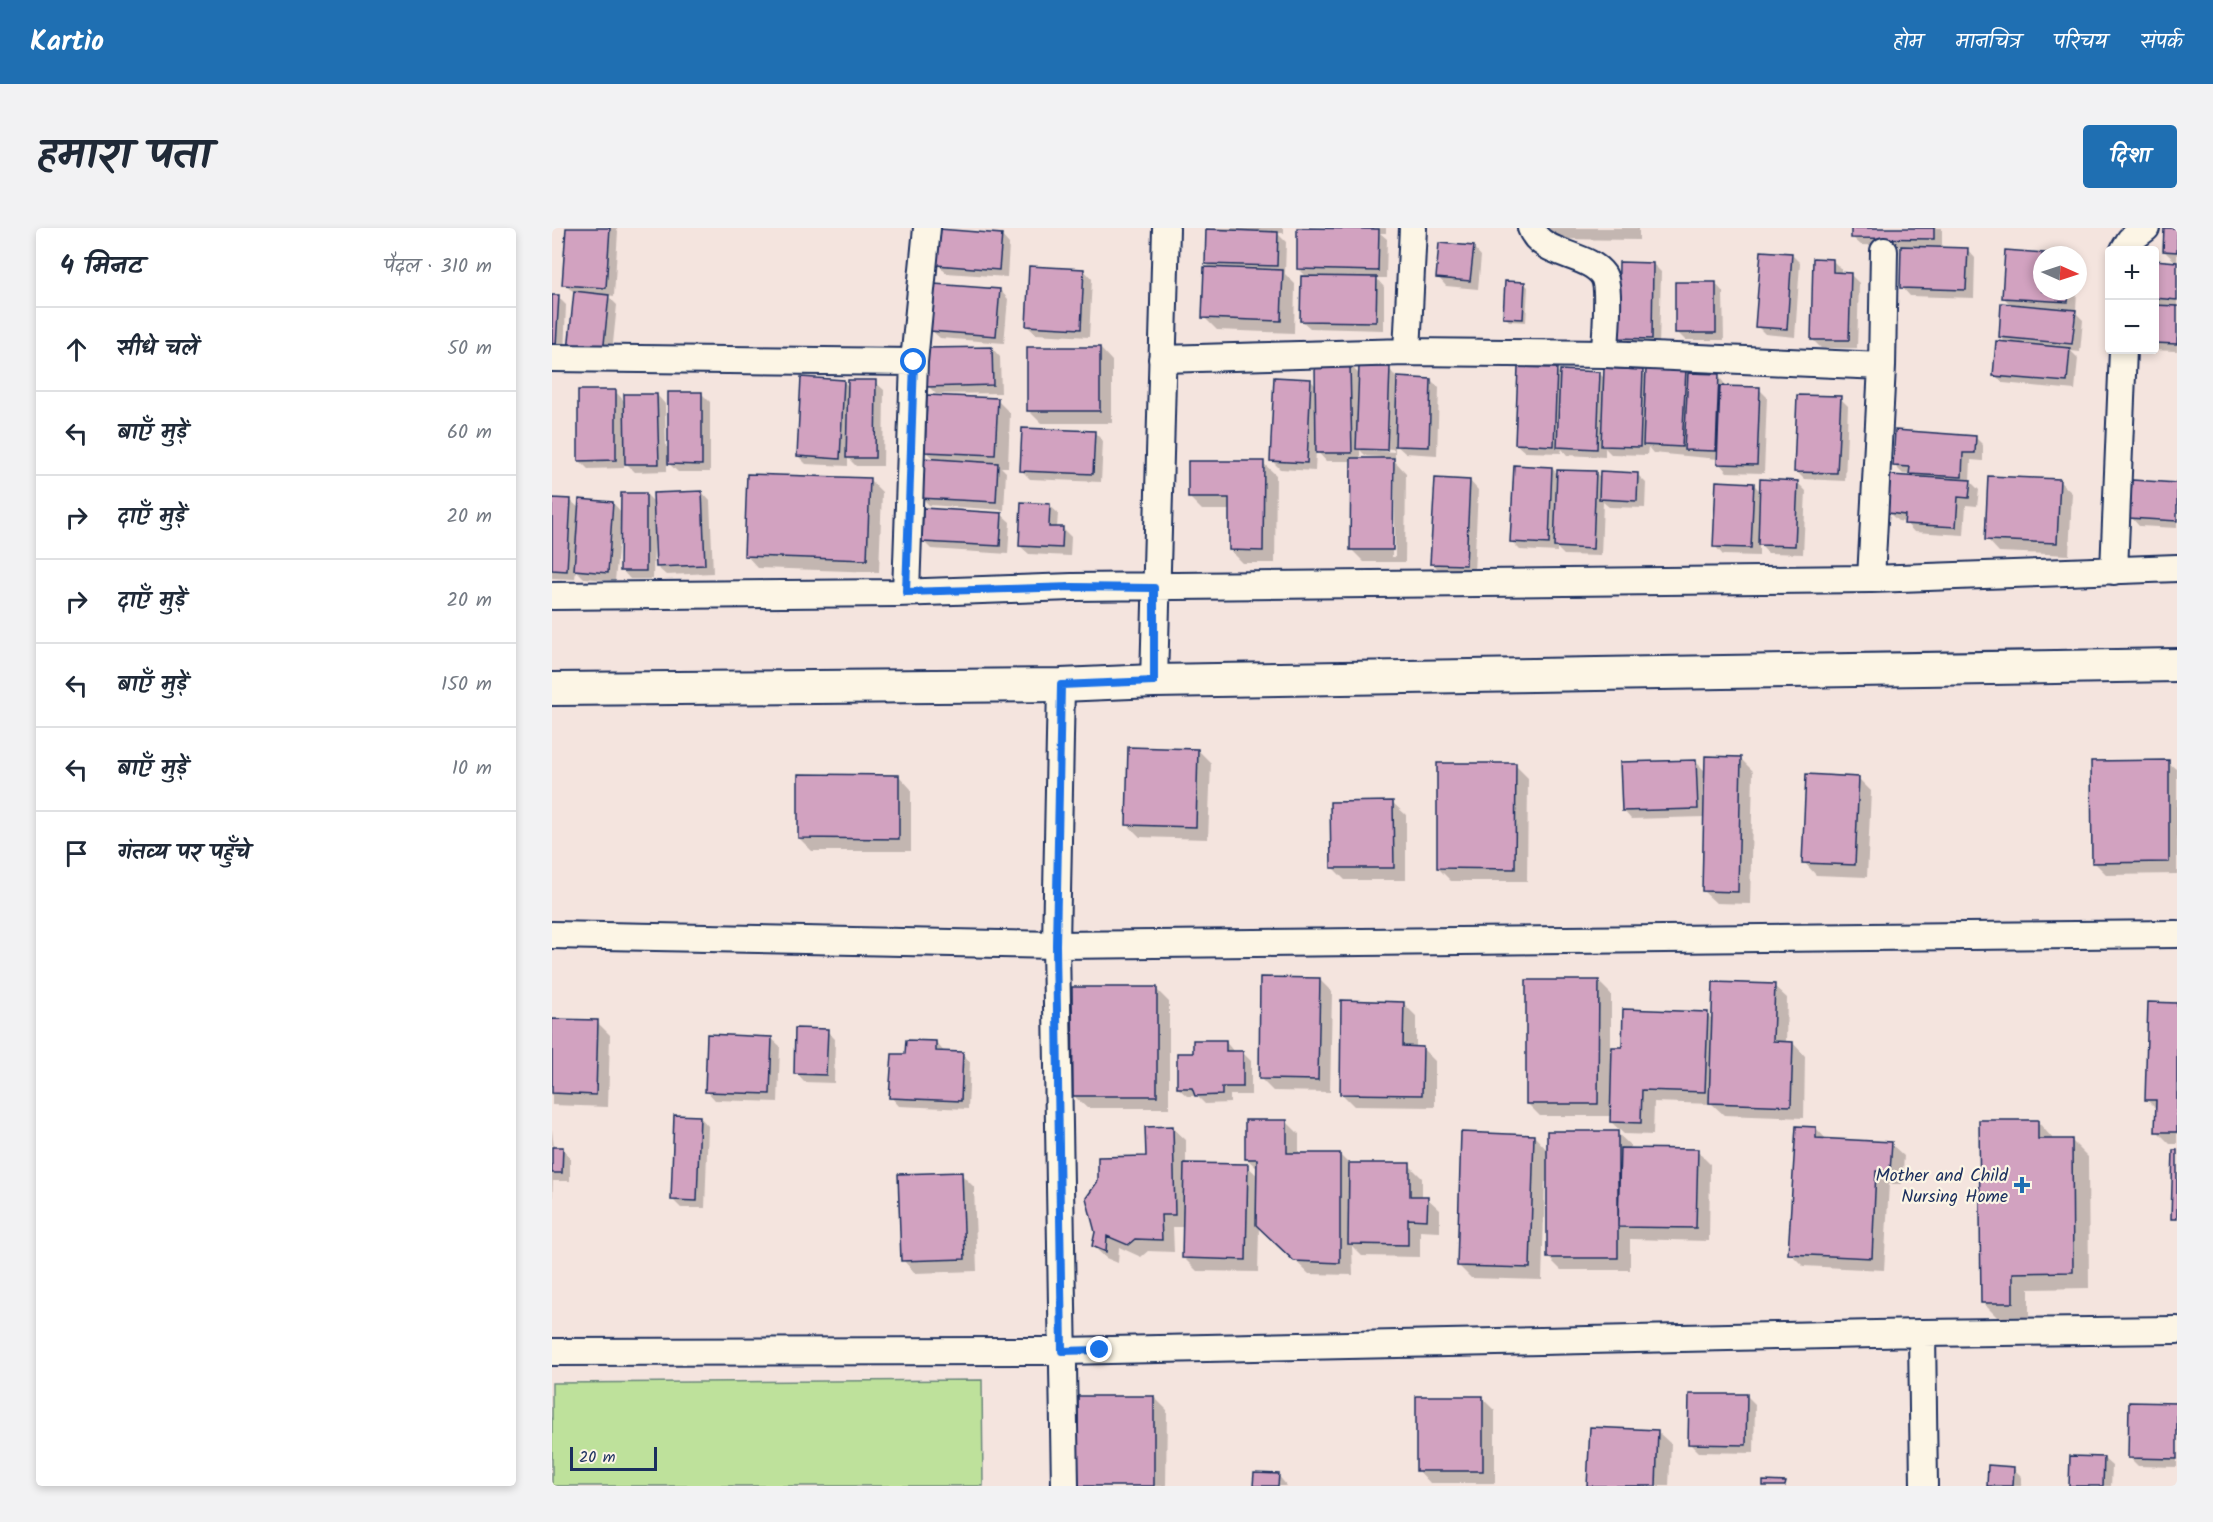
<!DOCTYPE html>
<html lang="hi">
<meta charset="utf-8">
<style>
body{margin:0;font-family:Kalam,"Playpen Sans Deva",sans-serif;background:#f2f2f3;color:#1f2937}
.controls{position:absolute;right:18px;top:18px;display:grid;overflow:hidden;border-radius:6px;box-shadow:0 3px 9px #0003}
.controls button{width:54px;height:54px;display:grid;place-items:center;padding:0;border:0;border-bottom:2px solid #e0e1e3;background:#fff;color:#1f2937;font:30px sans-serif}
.compass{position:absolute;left:1481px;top:18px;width:54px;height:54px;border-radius:50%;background:#fff;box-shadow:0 3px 9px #0003;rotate:93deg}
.scale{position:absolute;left:18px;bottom:15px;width:87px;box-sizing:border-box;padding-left:6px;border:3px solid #1b2f5e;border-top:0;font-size:16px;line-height:21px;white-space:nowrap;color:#1b2f5e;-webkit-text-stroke:4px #fcf5e5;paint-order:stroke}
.stop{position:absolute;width:18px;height:18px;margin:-14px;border:4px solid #1a73e8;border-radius:50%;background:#fff}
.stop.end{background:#1a73e8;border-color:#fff;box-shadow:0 2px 6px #0008}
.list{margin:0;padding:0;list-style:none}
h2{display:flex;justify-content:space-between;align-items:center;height:78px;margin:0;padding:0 24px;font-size:26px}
h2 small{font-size:20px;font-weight:400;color:#747a83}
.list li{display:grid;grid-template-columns:39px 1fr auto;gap:18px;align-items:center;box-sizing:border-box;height:84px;padding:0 24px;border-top:2px solid #e0e1e3}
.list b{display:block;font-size:22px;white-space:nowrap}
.list em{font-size:20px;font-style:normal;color:#747a83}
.icon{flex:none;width:33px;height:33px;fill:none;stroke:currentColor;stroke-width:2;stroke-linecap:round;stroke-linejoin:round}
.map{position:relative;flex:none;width:1625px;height:1258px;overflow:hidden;border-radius:6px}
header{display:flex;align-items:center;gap:36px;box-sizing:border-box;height:84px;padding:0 30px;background:#1f6fb2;color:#fff}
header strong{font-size:28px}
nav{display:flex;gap:33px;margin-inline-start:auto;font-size:21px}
.intro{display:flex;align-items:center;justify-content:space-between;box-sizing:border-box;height:144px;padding:0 36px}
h1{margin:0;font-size:42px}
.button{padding:15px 27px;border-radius:6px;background:#1f6fb2;color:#fff;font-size:21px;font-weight:700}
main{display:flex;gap:36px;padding:0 36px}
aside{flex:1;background:#fff;border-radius:6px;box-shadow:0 3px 9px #0003}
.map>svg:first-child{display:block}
</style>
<header>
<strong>Kartio</strong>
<nav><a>होम</a><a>मानचित्र</a><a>परिचय</a><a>संपर्क</a></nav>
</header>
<div class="intro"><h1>हमारा पता</h1><a class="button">दिशा</a></div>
<main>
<aside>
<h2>4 मिनट<small>पैदल · 310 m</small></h2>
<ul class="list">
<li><svg class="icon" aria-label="ahead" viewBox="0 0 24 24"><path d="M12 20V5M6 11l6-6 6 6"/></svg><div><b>सीधे चलें</b></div><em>50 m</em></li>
<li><svg class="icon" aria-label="left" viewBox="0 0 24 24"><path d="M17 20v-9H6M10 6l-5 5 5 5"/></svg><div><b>बाएँ मुड़ें</b></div><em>60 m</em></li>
<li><svg class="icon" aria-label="right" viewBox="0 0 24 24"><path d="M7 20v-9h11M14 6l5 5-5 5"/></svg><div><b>दाएँ मुड़ें</b></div><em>20 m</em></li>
<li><svg class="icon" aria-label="right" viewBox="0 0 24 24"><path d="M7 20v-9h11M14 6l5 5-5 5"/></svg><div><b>दाएँ मुड़ें</b></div><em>20 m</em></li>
<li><svg class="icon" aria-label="left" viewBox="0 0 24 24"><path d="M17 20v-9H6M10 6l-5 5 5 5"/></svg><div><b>बाएँ मुड़ें</b></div><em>150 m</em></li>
<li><svg class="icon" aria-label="left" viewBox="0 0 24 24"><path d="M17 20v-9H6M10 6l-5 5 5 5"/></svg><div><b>बाएँ मुड़ें</b></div><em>10 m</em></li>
<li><svg class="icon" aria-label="arrive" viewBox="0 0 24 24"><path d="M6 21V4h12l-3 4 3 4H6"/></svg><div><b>गंतव्य पर पहुँचे</b></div></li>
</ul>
</aside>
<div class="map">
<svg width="1625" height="1258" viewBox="0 0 1625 1258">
<rect width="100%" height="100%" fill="#f4e4de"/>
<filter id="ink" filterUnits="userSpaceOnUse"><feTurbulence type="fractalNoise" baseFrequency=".0167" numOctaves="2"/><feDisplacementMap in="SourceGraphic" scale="12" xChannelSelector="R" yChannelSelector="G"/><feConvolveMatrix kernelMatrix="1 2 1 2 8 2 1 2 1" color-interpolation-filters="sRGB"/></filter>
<g filter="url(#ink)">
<!-- green -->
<path fill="#bee19b" stroke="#6c887c" stroke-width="1.5" d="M430,1152l1,106h-431v-103z"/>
<!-- shadow -->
<path fill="#0003" fill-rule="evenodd" d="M16,0h48l2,3 -4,65 -7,-1 10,10 -6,57 -35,-69 -12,-8z
M660,0h72v5h-7l9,9 -1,32 10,10 -1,49 -77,-3 -13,-13 8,-48 -6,-6 9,-32z
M762,0h72v5h-6l7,6 -1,39h-10l8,9v43l-74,-2 -9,-8 6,-43 -9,-9z
M993,0h94v12l-84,-1z
M1301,0h89v21h25l8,9 -1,40 -64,-2 -8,-9 1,-41 -42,-1 -9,-8z
M1614,0h11v123l-28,-1h5v-88l23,1 -13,-12z
M449,7l8,9 -2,33 -61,-4 -8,-9z
M921,19l8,9 -3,33 -32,-3 -8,-9z
M1454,24l48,3h-12v36h35l-1,19h-3l10,10 -3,32 -9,-1 7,7 -3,32 -72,-7 -8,-8 12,-31 -7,-7 12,-31 -9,-9z
M1240,27l8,8 -5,74 -30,-3 -8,-8z
M1280,32l9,9v5h9l9,9 -2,65h-36l-9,-9z
M1101,36l8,8 -2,74h-31l-9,-9z
M532,42l8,9 -3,58 -53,-3 -9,-8z
M972,55l4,4 -2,35 -17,-1 -4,-4z
M1163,55l8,9 1,48h-39l-8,-8z
M448,62l8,9 -4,44 -64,-5 -9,-8z
M0,68l6,1 8,8 -2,49 -12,-1z
M440,120l8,9 1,36 -65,1 -8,-8z
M548,120l12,13v62h-71l-13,-13z
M798,137l10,10 29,-7 8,11 34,1 8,8 -2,67 -32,-2 -10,-9v14l-4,-1 15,16 -1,89h-41l-13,-13 1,-88h-26l-10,-11 -1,21 -35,-2 -8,-8 38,-81 7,7zM812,219l30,2v3l-30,-2zM808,222l6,6 14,1v3h-20zM840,242h3v87h-3z
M1004,142l6,6 37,-3 6,6 37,-8 5,6 38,-6 3,3 30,1 9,12 32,2 8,8 -3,76 -37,-1 -8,-9v-4l-66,-6 -5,-6 -1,8 -36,-1 -6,-6v9l-38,-2 -5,-6 -1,4 -36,-1 -9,-8z
M291,153l6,6 26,-5 9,8 -1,76h-27l-8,-8v8l-42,-2 -8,-8z
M63,163l10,11 32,-7 8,9 1,43h3l33,-53 8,8v70h-32l-11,-10v9l-32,1 -11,-11v7l-36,1 -9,-9z
M1288,170l8,8 -3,75 -41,-2 -8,-8z
M445,172l13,13 -2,54h-7l5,5 -2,38 -75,-5 -8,-8 14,-37 -9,-8z
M543,205l8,8 -2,41 -71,-3 -8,-8z
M1423,209l8,8v16l-12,-1 -1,21 9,9 -2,16 -11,-1 -2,30 -50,-3 -9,-10 -7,-1 -9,-8 27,-35 -4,-4h-9l-8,-8z
M711,235l13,12 -1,88h-32l-13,-13v-40h-28l-13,-13z
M1000,240l6,7 38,-2 5,5 36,-4 9,9 -1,25 -36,-1 -6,-5 -2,54 -37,-1 -7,-7v4l-37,-2 -8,-8z
M317,251l13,13 -3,80 -121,-4 -12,-13z
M918,253l8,9 -4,83 -34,-2 -8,-8z
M1507,253l13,12 -3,62 -70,-3 -12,-13z
M1245,254l9,9 -3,63 -35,-1 -9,-9v12l-36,-1 -8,-9 38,-62 8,8z
M1625,257v43l-38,-2 -8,-9z
M150,264l8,9 3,72 -47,2 -9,-8 -1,-26h-2l-1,38h-23l-8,-9v-41h-2l-5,52 -31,-3 -8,-8 -1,9 -23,-1v-79l18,1 10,9 33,-6 9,10 24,-19 9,9z
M497,277l9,8 -1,15 6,1 8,8 -1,19 -41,-2 -9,-8z
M449,286l9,8 -2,32 -77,-5 -8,-8z
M646,522l13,13 -3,76 -68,-2 -13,-13z
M1188,530l13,13 -3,133 -34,-1 -13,-12 2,-74 -74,2 -8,-9 73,-48 10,10z
M1616,534l9,8v104l-70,1 -13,-13z
M963,537l13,13 -1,103h-76l-13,-13z
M347,548l12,13v62h-99l-13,-13z
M1306,550l13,13 -4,86 -51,-2 -12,-13z
M841,575l13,12v65h-61l-13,-13z
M767,751l13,13 -2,100 -57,-1 -13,-13z
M1046,753l13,13v54l13,1 83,-35 6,6 61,-34 13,12 -1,45h7l12,13 -1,62 -80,-3 -12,-11 -58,-2 -1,33 -29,-1 -13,-12v-6h-71l-13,-13z
M604,761l13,13v106h-82l-13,-12z
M851,775l13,13v32h6l13,13v46l-81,-1 -13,-13z
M1625,777v139h-7l-13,-13v-21l-11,-11z
M0,792l45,2 13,13 -2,72 -56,-2z
M275,803l8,8 -1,44 -30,-1 -8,-9z
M219,810l9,8 -2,56 -63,-2 -8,-9z
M673,813l9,11h8l9,9v34h-21v8l-25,1 -8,-8h-10l-9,-8 16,-33z
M384,814l8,10 18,1 8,9 -2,47 -69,-3 -8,-9 15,-41z
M148,889l8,9 -3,82h-24l-9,-9z
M1485,893l17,19h17l17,17 1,131 -60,1v30l-29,1 -17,-17z
M735,894l12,12v20h40l10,10 60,1 13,13v20h5l13,12v22l-20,-1v26l-58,-1 -10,-10 1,29 -44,-1 -50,-48 -1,46 -61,-1 -13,-13v-31h-11l1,25 -26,-1 -7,6 -22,-10 -1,16 -12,-5 -13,-12 54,-89 26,-29 13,12v24l61,2 12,11v-7l-12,-11z
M1264,900l11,12 64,4 13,12 -2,28h-13l-5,86 -81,-4 -13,-13z
M0,901l2,19h8l8,9v24h-17l-1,30z
M1065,905l13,12v5l67,1 13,13 -1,77 -79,-2v31h-69l-13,-13v-75h-3l-3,98 -71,-2 -13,-13 76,-129 14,15z
M409,946l13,13 3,84 -62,2 -12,-13z
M1195,1168l8,8 -1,49 -56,-1 -9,-9z
M602,1169l13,13 -1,76h-87z
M930,1170l13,13v72h-65l-12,-13z
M1625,1176v63l-39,-1 -8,-8z
M1106,1204l13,12 -2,42h-81z
M1551,1230l9,8 -1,20h-40z
M1461,1240l9,9 -1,9h-33z
M726,1247l9,11h-32z"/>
<!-- building -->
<path fill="#d2a2c0" stroke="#1b2f5e" stroke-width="1.5" d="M14,0h44l-4,60 -44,-3z
M745,0l82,1 -1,42 -81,-2z
M1299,0h83v11l-83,-1z
M1612,0h13v24l-14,-1z
M387,1l63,5 -3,36 -63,-5z
M654,1l72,3 -1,34 -72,-2z
M887,15l35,3 -4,35 -34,-3z
M1349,18l67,2 -2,42 -66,-2z
M1453,22l66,5h-29v36h27l-1,11 -66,-4z
M1209,23l31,2 -5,76 -32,-2z
M1261,30l20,1v13l18,1 -2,67h-38z
M1602,32l23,2v38l-23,-2z
M1067,34l34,1 -1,76 -34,-1z
M477,38l55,3 -3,60 -55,-3z
M652,39l79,3 -2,51 -79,-3z
M749,48l76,1 -1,45 -76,-1z
M953,53l20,1 -2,37 -20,-1z
M1123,54h41v51h-41z
M382,56l66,5 -4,47 -66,-5z
M22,63l35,4 -6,59 -35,-3z
M0,67h7l-3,51h-4z
M1449,75l75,7 -4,34 -73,-7z
M1602,77l23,1v38l-23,-1z
M1444,113l74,7 -3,34 -74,-6z
M440,119l1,38 -67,2 -1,-39z
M475,119h73v64h-73z
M763,136h35l2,89h-36z
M807,138l31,1 -3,83 -31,-1z
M966,139l39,1 -3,78 -39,-2z
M1052,140l39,2 -3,77 -39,-1z
M1094,140l40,1 -4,78 -39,-2z
M1008,142l40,2 -3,77 -40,-2z
M1136,145l31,1 -3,77 -32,-1z
M249,149l43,3 -4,79 -43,-3z
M722,149l37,2 -4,84 -37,-2z
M845,149l34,2 -2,68 -34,-1z
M296,152h28l-1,78h-29z
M1168,158l40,1 -3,78 -40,-1z
M26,162h38v70l-38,1z
M116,164h34v73l-34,-1z
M72,166h33l2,70h-34z
M375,167l71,3 -3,57 -70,-3z
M1245,167l44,1 -4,77 -43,-1z
M470,200l73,3 -2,43 -73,-3z
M1343,202l81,6 -1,17h-12l-1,24 -53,-3 1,-7 -17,-1z
M369,230l77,5 -2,39 -77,-4z
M799,230h43l-1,92h-43z
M636,233h76l-1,90 -34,-1v-52h-41z
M962,237l38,2 -3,77 -39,-2z
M1005,242l39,1 -3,78 -39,-2z
M1048,243l38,2 -1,28 -38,-2z
M195,246l123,4 -3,82 -123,-4z
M1338,247l81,5 -2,18 -11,-1 -2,30 -52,-3 1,-9 -17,-2z
M1436,248l72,3 -3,64 -72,-3z
M883,250l35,2 -4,85 -36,-1z
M1208,251l38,2 -3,65 -37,-1z
M1580,252l45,3v38l-48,-3z
M1164,253l38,2 -3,65 -38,-1z
M150,263l3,74 -49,2 -3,-74z
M69,265h25v78h-26z
M0,270l19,1 -4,72 -15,-1z
M27,271l34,3 -5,71 -34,-3z
M469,274l29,2 -1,23h14l-1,21 -43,-2z
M371,280l79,5 -2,33 -78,-4z
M576,519l70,2 -2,78 -70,-2z
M1153,528l36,1 -3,135 -36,-1z
M1144,532l2,49 -76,2 -2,-49z
M1617,532v102l-77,1 -1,-102z
M885,535h79l-1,106 -78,-1z
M246,546l101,1v64l-101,-1z
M1254,546l53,3 -4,88 -53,-2z
M841,573l1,67h-63l-1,-66z
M708,749l60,1 -2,102 -59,-1z
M974,752h73l-1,124h-72z
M1161,754l62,2 -2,57 20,1 -2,64 -82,-3z
M520,759h85v109h-84z
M789,772l63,2 -1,44 20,1 -1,48 -82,-1z
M1596,774l29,1v129h-22l1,-32h-11z
M1071,781l85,3 -3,80 -63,-2 -1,33 -31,-1 2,-75h10z
M0,791l46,1 -2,75 -44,-2z
M243,800l33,1 -2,46 -32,-1z
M155,806l65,3 -2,57 -65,-2z
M354,812l30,1v10l27,1 -2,49 -72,-3 3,-44h13z
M641,812h33v11h17v36h-21v8l-27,1 -3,-8h-15v-35h16z
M122,887l26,1 -3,85 -26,-1z
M693,892h42v33h53v110l-46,-2 -38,-36 1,-66h-12z
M1427,892h59v19h34l1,133 -60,1v30h-32z
M621,898l2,89h-14l1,25 -27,-1 -7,6 -21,-9 -1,16 -14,-6 3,-14 -9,-34 12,-17v-24l48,-1 -1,-29z
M1244,898l20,1v11l76,4 -2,30 -14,-1 -4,87 -84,-4z
M995,903h71v127h-71z
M909,904l73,3 -4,133 -73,-2z
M0,919h11l-1,26h-10z
M1068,920l78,1 -2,79 -78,-1z
M1621,922h4v69h-6z
M632,935l64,1 -2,96 -64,-2z
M797,935h61v33h18l-1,24 -19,-1v26l-60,-1z
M410,944l3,87 -64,2 -3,-87z
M1137,1166h58l-1,51 -58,-1z
M526,1168h76v90h-76z
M864,1168h67v75h-67z
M1577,1174l48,1v56l-49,-1z
M1038,1199l68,3 -2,56h-69z
M1518,1228l34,1 -1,29h-34z
M1436,1237l26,2 -1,19h-26z
M702,1245l25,1 -1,12h-25z
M1211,1253l23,1 -1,4h-22z"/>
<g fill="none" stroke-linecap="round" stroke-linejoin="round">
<!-- minor casing -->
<g stroke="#1b2f5e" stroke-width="30">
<path id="minor" d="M979,0c10,28 57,25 72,47 8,12 2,62 2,79
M1572,22l6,-10 16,-12
M855,124l6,-124
M0,130l362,4
M610,131l245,-7 198,2 277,12
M1562,343l9,-221
M1319,351l11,-213 2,-115
M354,364l8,-230 13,-134
M0,368l345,-3 175,-6 799,-8 306,-11
M602,453l12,-453
M509,457l-5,260 9,541
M0,707l504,10 1121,-11
M1370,1105l2,153
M0,1124l510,-1 860,-18 255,-3"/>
</g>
<!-- tertiary casing -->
<g stroke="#1b2f5e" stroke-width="36">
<path id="tertiary" d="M0,461l509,-4 93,-4 1023,-16"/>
</g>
<!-- minor -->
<use href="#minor" stroke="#fcf5e5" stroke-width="26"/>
<!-- tertiary -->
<use href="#tertiary" stroke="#fcf5e5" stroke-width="32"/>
</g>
</g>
<g fill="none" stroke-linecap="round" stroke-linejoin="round" filter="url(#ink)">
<!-- route -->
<path stroke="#1a73e8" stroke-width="8" d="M362,134l-8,230 166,-5 82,1v93l-93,4 -5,260 6,406 38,-1"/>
</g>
<!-- markers -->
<path fill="#1f6fb2" stroke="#fcf5e5" stroke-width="2" d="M1467 948h6v6h6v6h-6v6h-6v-6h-6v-6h6z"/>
<g text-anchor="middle" stroke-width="4.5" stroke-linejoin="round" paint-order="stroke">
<!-- poi labels -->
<g font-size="18" fill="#1b2f5e" stroke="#fcf5e5" text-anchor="end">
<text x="1456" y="953">Mother and Child<tspan x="1456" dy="21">Nursing Home</tspan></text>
</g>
</g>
</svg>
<div class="controls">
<button>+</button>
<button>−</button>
</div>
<svg class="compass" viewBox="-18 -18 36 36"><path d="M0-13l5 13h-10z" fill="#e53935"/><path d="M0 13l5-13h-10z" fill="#747a83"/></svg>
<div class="scale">20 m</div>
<div class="stop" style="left:362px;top:134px"></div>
<div class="stop end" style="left:548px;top:1122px"></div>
</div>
</main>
